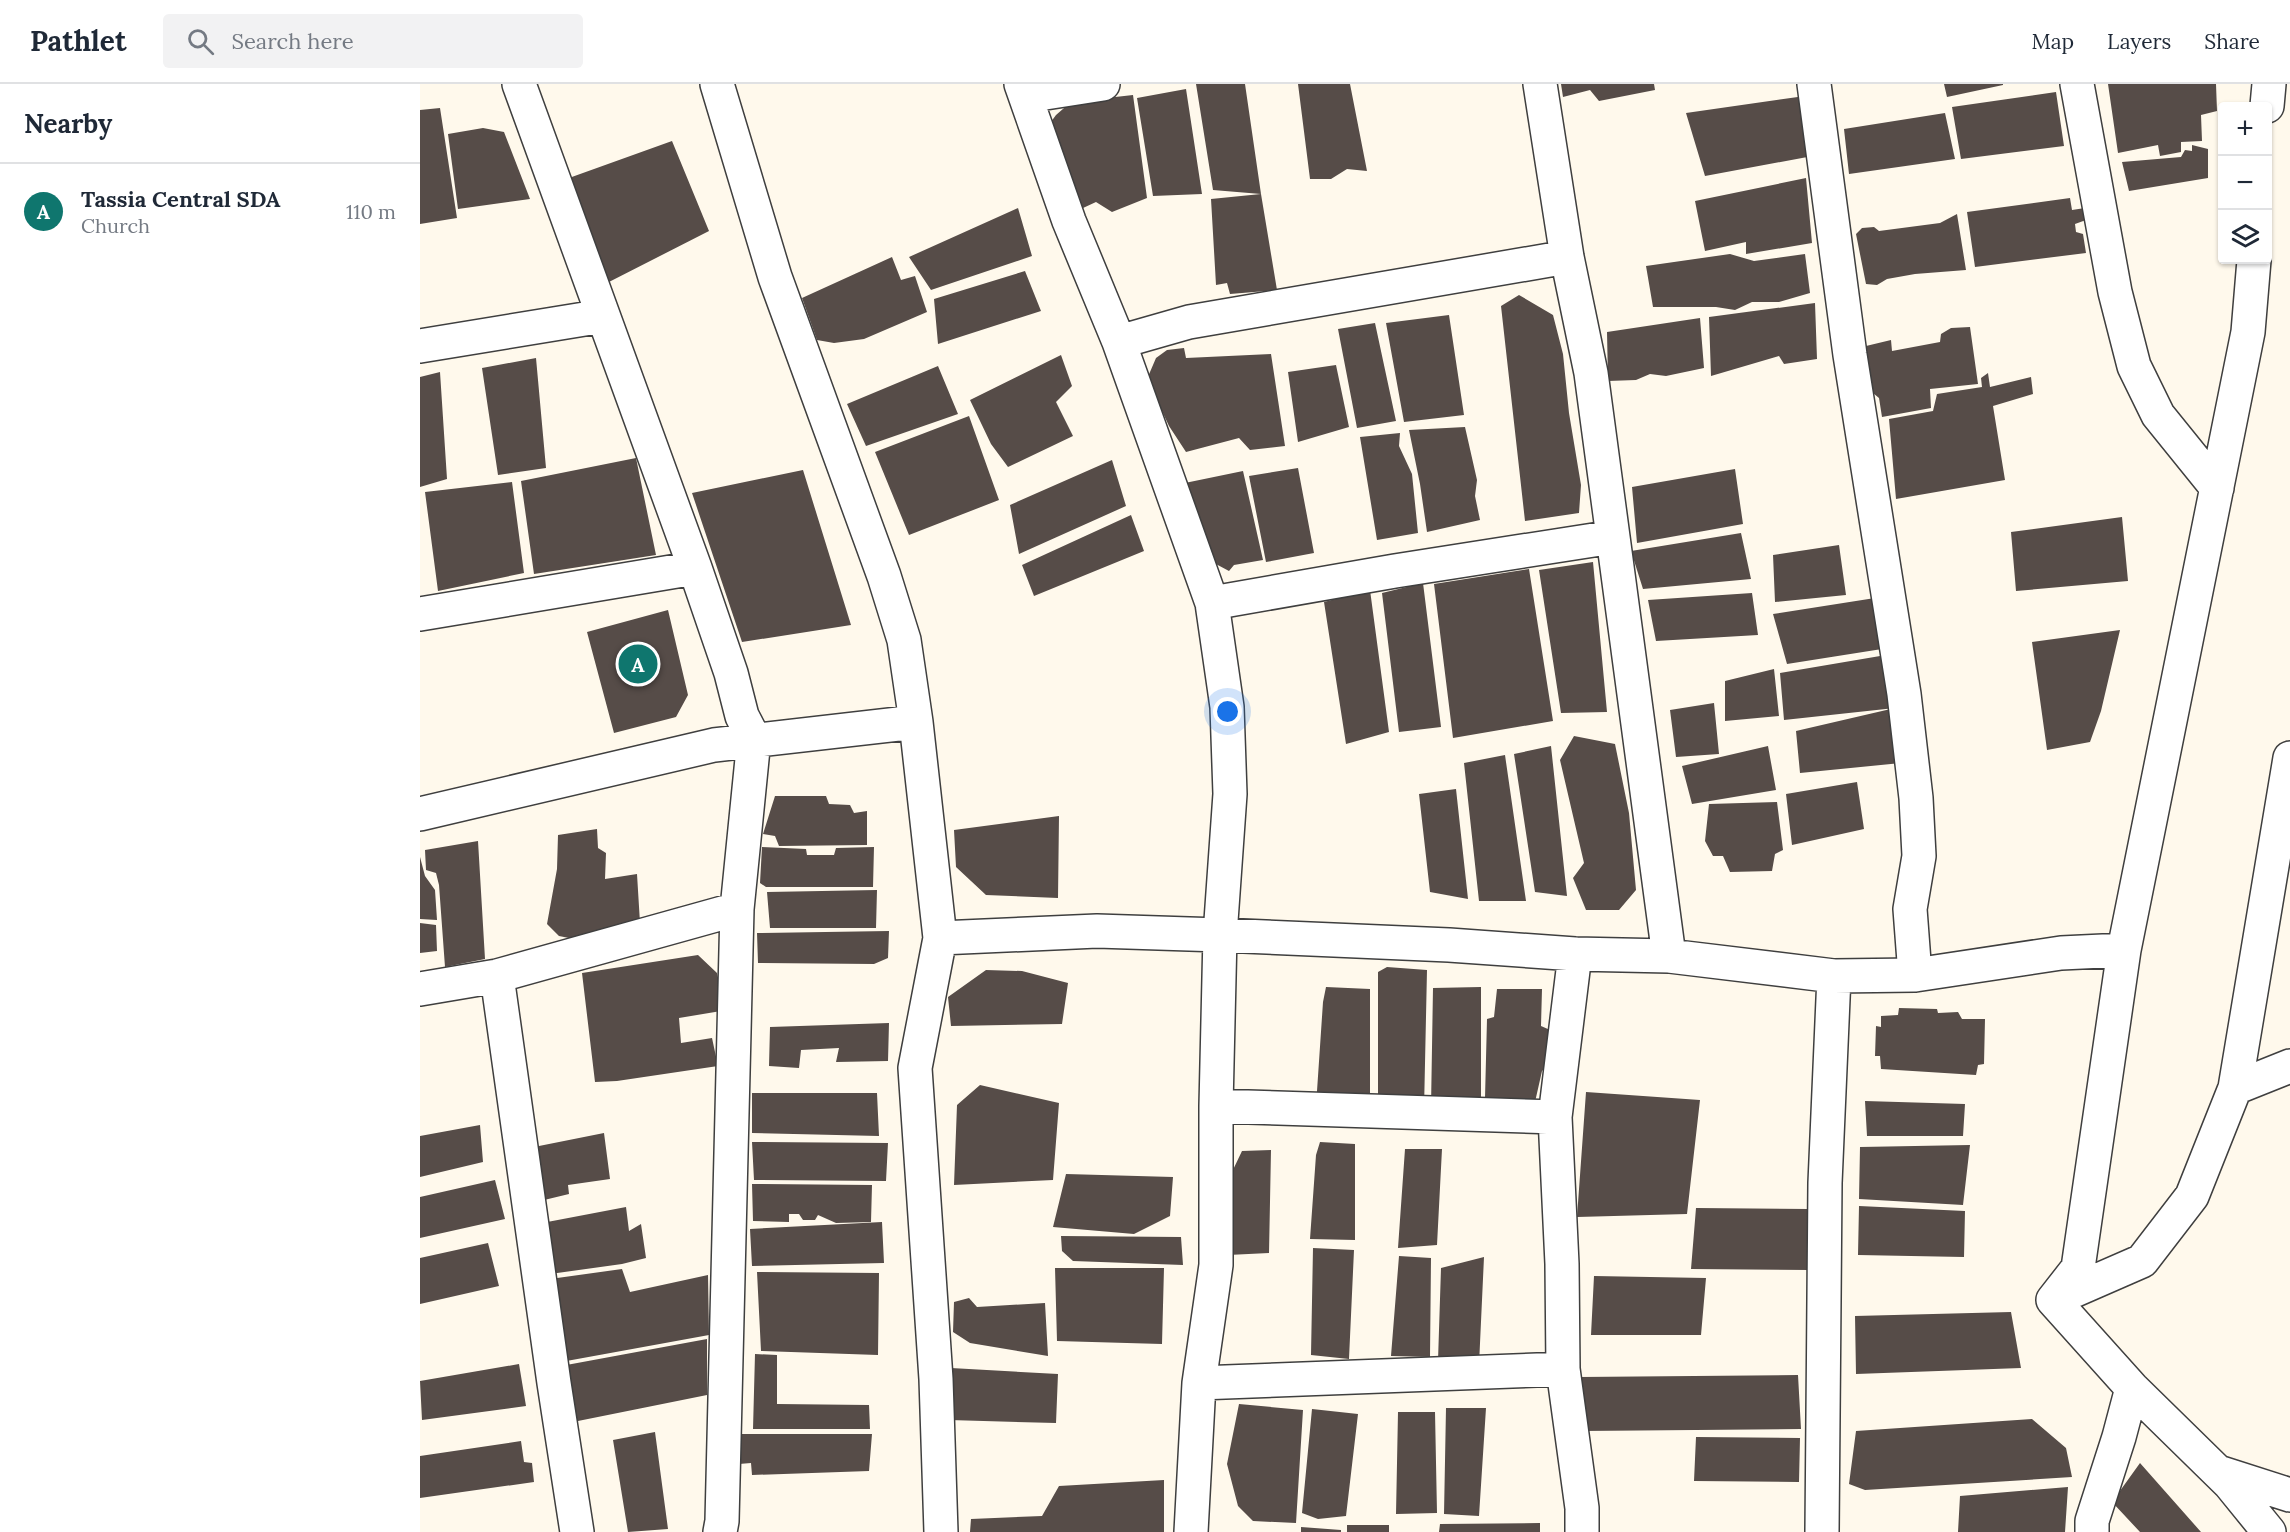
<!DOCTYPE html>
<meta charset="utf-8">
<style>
body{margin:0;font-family:Lora,serif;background:#f2f2f3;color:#1f2937}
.controls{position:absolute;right:18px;top:18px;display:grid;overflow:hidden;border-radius:6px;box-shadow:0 2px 4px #0004}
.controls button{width:54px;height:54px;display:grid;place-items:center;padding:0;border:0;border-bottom:2px solid #e0e1e3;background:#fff;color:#1f2937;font:30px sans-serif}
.you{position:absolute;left:808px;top:628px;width:21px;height:21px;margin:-15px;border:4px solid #fff;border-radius:50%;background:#1a73e8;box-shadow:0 0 0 9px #1a73e833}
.badge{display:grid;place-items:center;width:39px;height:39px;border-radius:50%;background:#0f766e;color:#fff;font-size:20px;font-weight:700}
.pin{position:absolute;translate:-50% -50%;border:3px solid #fff;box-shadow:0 2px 6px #0006}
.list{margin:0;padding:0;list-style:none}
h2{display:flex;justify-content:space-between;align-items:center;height:78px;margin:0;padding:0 24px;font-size:26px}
h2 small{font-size:20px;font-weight:400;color:#747a83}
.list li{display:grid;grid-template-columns:39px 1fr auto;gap:18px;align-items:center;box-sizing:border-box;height:96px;padding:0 24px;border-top:2px solid #e0e1e3}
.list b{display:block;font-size:22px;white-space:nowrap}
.list p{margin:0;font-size:20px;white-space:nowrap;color:#747a83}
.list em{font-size:20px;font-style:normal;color:#747a83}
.icon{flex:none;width:33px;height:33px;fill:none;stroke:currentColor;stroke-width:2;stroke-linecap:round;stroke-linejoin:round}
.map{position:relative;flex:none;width:1870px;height:1448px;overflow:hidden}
header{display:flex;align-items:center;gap:36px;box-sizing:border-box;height:84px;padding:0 30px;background:#fff;border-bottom:2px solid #e0e1e3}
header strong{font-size:28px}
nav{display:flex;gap:33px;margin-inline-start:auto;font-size:21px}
.search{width:420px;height:54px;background:#f2f2f3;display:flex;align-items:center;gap:15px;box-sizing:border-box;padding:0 21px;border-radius:6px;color:#747a83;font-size:22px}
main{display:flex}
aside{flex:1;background:#fff}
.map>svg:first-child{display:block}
</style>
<header>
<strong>Pathlet</strong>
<div class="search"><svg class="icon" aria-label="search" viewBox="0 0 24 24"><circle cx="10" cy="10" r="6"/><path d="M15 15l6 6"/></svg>Search here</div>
<nav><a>Map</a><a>Layers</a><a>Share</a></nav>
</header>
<main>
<aside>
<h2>Nearby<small></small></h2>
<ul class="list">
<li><span class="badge">A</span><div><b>Tassia Central SDA</b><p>Church</p></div><em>110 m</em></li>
</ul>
</aside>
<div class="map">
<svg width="1870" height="1448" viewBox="0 0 1870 1448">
<rect width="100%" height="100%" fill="#fff9ec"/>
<!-- building -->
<path fill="#564c48" d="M776,0h49l16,110 -48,-4z
M878,0h52l17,87 -20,-2 -16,10h-21z
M1141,0h93l1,6 -56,11 -9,-11 -27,7z
M1524,0h59v1l-56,12z
M1688,0h108l1,27 -16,4 1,26 -21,1v10l-21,4 -2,-11 -40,8z
M766,5l16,105 -49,2 -16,-98z
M1636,8l8,54 -103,13 -9,-52z
M713,11l14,103 -35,14 -16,-10 -26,12 -25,-84 11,-15 15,-13z
M1385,12l13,59 -113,21 -19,-63z
M20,24l17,110 -37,6v-114z
M1525,29l10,46 -106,15 -5,-45z
M63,44l21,4 26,67 -72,10 -10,-75z
M252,57l37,90 -102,52 -38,-105z
M1772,61l16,4v29l-79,13 -7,-29 59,-5 4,-7 7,1z
M1386,94l6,65 -66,11v-12l-41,9 -10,-50z
M841,110l16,96 -47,4 -3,-11 -11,2 -5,-86z
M1650,114l2,12 13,-2 1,12 -11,4 1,8 7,2 3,19 -111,14 -8,-55z
M598,124l14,48 -101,34 -22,-33z
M1537,130l9,56 -51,4 -28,5 -10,6 -11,-1 -10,-50 6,-6 12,-1 5,4 61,-8z
M1310,170l24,7 51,-7 5,39 -31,9h-27l-17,8 -19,-3h-63l-7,-41z
M472,173l9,23 14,-4 12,36 -63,27 -30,4 -17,-3 -15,-42z
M605,187l16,40 -103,33 -4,-45z
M1099,211l34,20 10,39 6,59 12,72 -2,28 -54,8 -24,-215z
M1395,219l2,56 -33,5 -5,-8 -68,20 -2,-59z
M1029,231l15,100 -60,7 -18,-99z
M1280,234l4,50 -38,8 -16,-2 -14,6 -28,1 -1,-49z
M955,239l21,98 -39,7 -19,-99z
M1550,243l8,57 -48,5 1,19 -49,9 -3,-19 -6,-5 -7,-47 25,-6 1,11 48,-9 1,-8 10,-6z
M764,264l2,10 85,-4 14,92 -35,4 -11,-12 -53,14 -17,-26 -22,-47 9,-21 11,-8z
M641,271l11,31 -16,16 17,34 -65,31 -17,-23 -21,-44z
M116,274l10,110 -48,7 -16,-107z
M916,281l13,62 -51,15 -10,-70z
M518,282l20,48 -92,32 -19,-42z
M20,288l7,107 -27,8v-110z
M1568,289l2,14 41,-10 2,17 -40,12 12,74 -109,19 -7,-80 44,-8 4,-17 45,-7 -1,-9z
M549,332l30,84 -90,35 -34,-83z
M1045,343l12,53 -2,16 5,24 -53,12 -7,-48 -11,-54z
M980,349l-1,13 13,28 6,59 -41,7 -17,-103z
M216,374l20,97 -122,19 -13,-93z
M692,376l14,46 -107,48 -9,-49z
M878,384l16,85 -48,9 -17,-86z
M1315,385l8,55 -106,19 -5,-56z
M383,386l48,155 -109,17 -50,-149z
M823,387l20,89 -29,5 -5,6 -30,-16 -19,-71z
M92,398l12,91 -86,18 -13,-99z
M711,431l13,36 -110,45 -12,-31z
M1702,433l6,64 -112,10 -5,-59z
M1321,449l10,46 -108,10 -12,-38z
M1419,461l7,50 -71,7 -2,-47z
M1173,478l14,150 -46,1 -22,-143z
M1109,485l24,152 -100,17 -19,-154z
M1003,499l18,144 -42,5 -17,-139z
M950,506l19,142 -43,12 -22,-142z
M1332,509l6,42 -102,6 -8,-41z
M1455,514l7,51 -95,15 -14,-50z
M248,526l20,85 -12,22 -62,16 -27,-101z
M1700,546l-19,81 -11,31 -43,8 -15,-108z
M1466,571l9,53 -111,12 -4,-47z
M1354,585l5,47 -54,5v-40z
M1294,619l5,51 -43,3 -6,-47z
M1475,624l6,55 -101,10 -4,-42z
M1154,652l41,8 14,69 7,77 -17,20h-33l-13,-32 11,-15 -24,-103z
M1131,662l16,150 -32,-4 -21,-138z
M1348,662l8,44 -84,14 -10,-38z
M1085,671l21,146h-47l-15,-138z
M1437,698l7,47 -72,16 -6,-51z
M1036,705l12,110 -38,-7 -11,-98z
M355,712h51l3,8 21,1 4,8 13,-2v34l-88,1 -4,-10 -12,-2z
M1357,718l6,48 -8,4 -3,17 -42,1 -7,-16h-10l-8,-15 4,-37z
M639,732l-1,82 -72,-3 -30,-28 -2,-37z
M177,745l1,19 8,5 -1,26 32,-5 3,49 -66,16 -15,-3 -12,-12 10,-55 1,-34z
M58,757l7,118 -40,8 -6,-82 -3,-12 -10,-3 -1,-20z
M342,763l44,2 1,6h27l2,-7 38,-1 -1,40h-107l-6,-4z
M0,773l5,19 10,14 2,30 -17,-1z
M457,806l-1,38h-106l-3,-36z
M0,839l16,2 1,26 -17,2z
M469,847l-1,27 -14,6 -116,-1 -1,-30z
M278,871l19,18 4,18 12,18 -54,9 2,25 31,-5 6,28 -101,15 -22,1 -13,-109z
M967,883l40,3 -3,140 -46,-2v-136z
M566,886l36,1 46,12 -6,41 -111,2 -3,-29z
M906,903l44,2v119l-54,-2 7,-104z
M1061,903v122l-50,-2 2,-119z
M1077,905h45l-1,37 16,7 -4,27 -11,11 -7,31 -50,-4 2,-79 7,-2z
M1479,924l38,1 1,4 20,-1 4,7h23l-1,45 -6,1 -2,10 -95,-6 -1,-13h-5l1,-30 5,1v-11l17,-1z
M469,939l-1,38 -52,1 3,-14 -38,2 -2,18 -30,-2 1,-39z
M560,1001l79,18 -6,77 -99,5 3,-80z
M1166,1008l114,8 -13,114 -110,3z
M332,1009h125l2,43 -127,-3z
M1445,1017l100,3 -2,32h-96z
M60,1041l3,37 -63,15v-41z
M184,1049l6,46 -42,6 1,9 -29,7 -11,-53z
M332,1058l136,1 -2,38 -132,-1z
M900,1058l35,2v96l-45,-1 6,-84z
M1550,1061l-7,60 -104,-6 1,-52z
M985,1065h37l-5,96 -39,3z
M851,1066l-2,103 -41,2 3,-81 11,-23z
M646,1090l107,3 -3,39 -36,18 -81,-7z
M75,1096l10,39 -85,19v-41z
M332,1100l120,1 -1,37 -35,1 -18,-8 -3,5h-12l-4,-6h-10v8l-36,-1z
M1439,1122l106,5 -1,46 -106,-2z
M206,1123l3,24 12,-7 5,34 -24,6 -72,10 -8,-51z
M1276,1124l112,1 2,61 -119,-1z
M462,1138l2,41 -132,3 -2,-37z
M641,1152l120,1 2,28 -110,-4 -11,-10z
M68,1159l11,43 -79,18v-46z
M893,1164l41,2 -5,109 -38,-4z
M979,1172l32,2 -1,99 -39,-1z
M1064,1173l-5,108 -41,-4 3,-93z
M635,1184h109l-2,76 -105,-3z
M202,1185l8,23 78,-17 1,60 -148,27 -11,-83z
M337,1188l122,1 -1,82 -117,-4z
M1174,1192l112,2 -5,57h-110z
M549,1214l8,9 68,-4 3,53 -78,-13 -17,-11 1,-30z
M1591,1228l10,56 -165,6 -1,-58z
M287,1255v56l-134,27 -12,-56z
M335,1270l22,1v49l92,1 1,24h-117z
M99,1280l7,42 -104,14 -2,-39z
M531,1284l107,6 -2,49 -107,-3z
M1378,1291l3,54 -219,2 -2,-54z
M819,1320l64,6 -7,113 -43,-2 -15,-15 -11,-42z
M1026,1324h40l-7,108 -35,-2z
M892,1325l46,5 -12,102 -28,3 -16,-6z
M978,1328h37l2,101 -41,1z
M1612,1335l34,29 6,29 -207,13 -16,-6 7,-53z
M235,1348l13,97 -40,3 -15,-92z
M319,1350h133l-3,37 -117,4 -1,-12 -12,1z
M1276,1353l104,1 -1,44 -105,-1z
M101,1357l3,21 8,1 2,19 -114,16v-42z
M1720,1379l61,69h-61l-28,-30z
M744,1396v52h-194l1,-13 71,-3 17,-30z
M1648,1403l-3,45h-107l2,-36z
M1120,1439v9h-101l1,-8z
M927,1441h42v7h-42z
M881,1443l40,3v2h-40z"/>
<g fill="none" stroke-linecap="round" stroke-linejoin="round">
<!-- minor casing -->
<g stroke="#3f3f3f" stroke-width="36">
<path id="minor" d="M99,0l176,484 36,105 11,43 12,23 -17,170 -15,612 -2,11
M297,0l58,193 109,299 20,64 12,82 24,216 -25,130 21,311 5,153
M601,0l48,137 50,121 93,261 15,104 3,87 -10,141 -4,171v159l-17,118 -8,149
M1394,0l36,271 54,339 12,104 3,58 -9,53 5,66
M1657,0l38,208 19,74 24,49 59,73
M606,12l77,-12
M1847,22l2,-22
M1834,176l-6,72 -124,618 -46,318 -25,32 79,88 98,96 39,48
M699,258l70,-20 378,-65
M0,262l183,-30
M1193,453l56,419
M792,519l183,-32 218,-34 -22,-164 -24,-116 -27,-173
M0,530l275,-46
M0,730l294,-69 202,-23
M520,854l157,-7 123,4 229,10 126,9 94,2 165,20 81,-1 146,-22 63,-3
M1155,870l-20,163 7,147 1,105 19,139v24
M77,892l57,407 23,149
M0,905l77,-13 240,-67
M1815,1004l55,-22
M796,1022l339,11
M1635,1215l87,-38 50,-65 43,-108 55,-330
M779,1299l364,-14
M1798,1388l72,23
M1402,1448l3,-349 9,-207
M1672,1448v-11l27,-84 13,-49"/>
</g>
<!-- minor -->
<use href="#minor" stroke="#fff" stroke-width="33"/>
</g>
</svg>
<div class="controls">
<button>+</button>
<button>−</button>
<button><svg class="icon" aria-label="layers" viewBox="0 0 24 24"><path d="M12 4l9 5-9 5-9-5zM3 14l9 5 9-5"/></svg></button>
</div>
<div class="you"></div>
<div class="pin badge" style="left:218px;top:580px">A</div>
</div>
</main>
